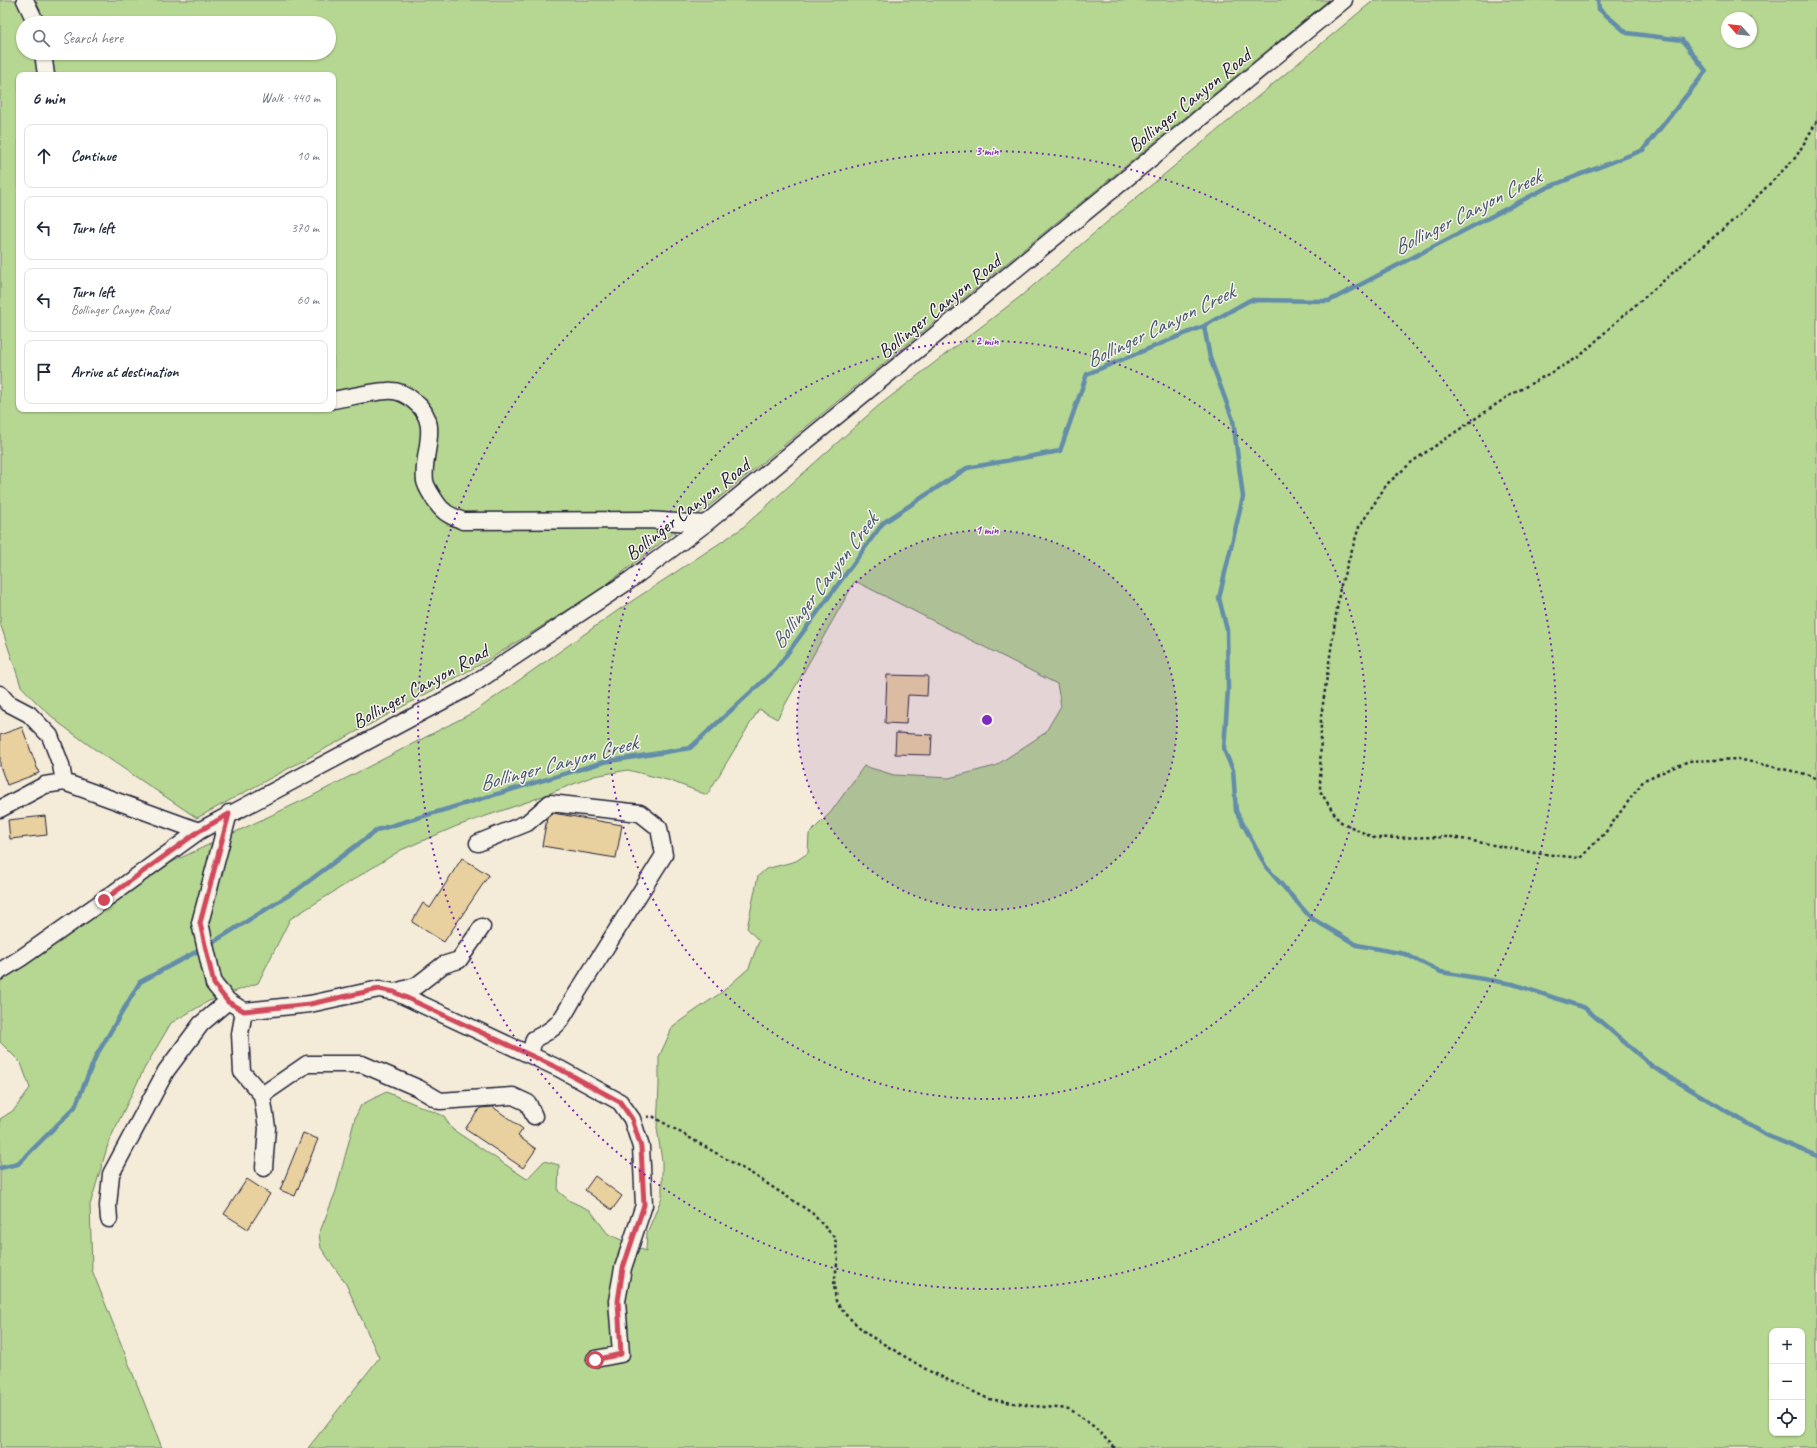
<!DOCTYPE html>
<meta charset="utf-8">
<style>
body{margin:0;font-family:Caveat,sans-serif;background:#f6f6f7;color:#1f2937}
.controls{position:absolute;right:12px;bottom:12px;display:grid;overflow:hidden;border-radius:8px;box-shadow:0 1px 3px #0004}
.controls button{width:36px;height:36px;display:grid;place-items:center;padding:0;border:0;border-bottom:1px solid #e0e1e3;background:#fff;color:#1f2937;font:20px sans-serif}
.compass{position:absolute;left:1721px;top:12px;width:36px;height:36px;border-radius:50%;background:#fff;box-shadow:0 1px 3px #0004;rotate:297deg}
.stop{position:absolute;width:12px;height:12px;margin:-9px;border:3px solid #d1495b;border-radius:50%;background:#fff}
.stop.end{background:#d1495b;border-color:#fff;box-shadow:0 1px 4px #0008}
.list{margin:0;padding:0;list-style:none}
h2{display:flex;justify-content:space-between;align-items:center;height:52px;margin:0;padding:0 16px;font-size:17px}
h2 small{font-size:13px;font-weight:400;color:#747a83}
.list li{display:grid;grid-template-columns:26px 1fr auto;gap:12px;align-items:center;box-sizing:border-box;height:64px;margin:0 8px 8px;padding:0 8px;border:1px solid #e0e1e3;border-radius:8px}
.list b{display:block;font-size:15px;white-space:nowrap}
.list p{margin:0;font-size:13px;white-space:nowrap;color:#747a83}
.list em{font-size:13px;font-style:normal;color:#747a83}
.icon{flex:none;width:22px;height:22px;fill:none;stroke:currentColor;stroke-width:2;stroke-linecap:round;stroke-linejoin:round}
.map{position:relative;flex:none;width:1817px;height:1448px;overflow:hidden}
.search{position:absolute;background:#fff;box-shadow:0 1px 3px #0004;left:16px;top:16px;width:320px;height:44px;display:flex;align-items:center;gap:10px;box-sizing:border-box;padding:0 14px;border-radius:22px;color:#747a83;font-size:15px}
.panel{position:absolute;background:#fff;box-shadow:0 1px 3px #0004;left:16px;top:72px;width:320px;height:340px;border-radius:8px}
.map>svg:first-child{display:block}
</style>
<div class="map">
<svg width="1817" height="1448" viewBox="0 0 1817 1448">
<rect width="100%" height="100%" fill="#f4ecd9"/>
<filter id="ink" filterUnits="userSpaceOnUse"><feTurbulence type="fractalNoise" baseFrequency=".025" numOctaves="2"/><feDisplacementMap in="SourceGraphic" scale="8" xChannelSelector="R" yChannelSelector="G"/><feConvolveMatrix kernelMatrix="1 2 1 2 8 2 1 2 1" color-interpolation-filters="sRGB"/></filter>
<g filter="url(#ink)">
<!-- green -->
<path fill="#b6d791" stroke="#6c7c66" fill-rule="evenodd" d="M0,0h1329l-616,503 -115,88 -113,71 -288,156 -104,-70 -34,-25 -22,-20 -16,-17 -21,-63zM23,23h306v30h-306zM19,75h314v334h-314z
M1374,0h443v1448h-1509l71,-90 -33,-74 -25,-36 -2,-14 17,-43 19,-73 6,-13 25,-13 58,24 8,13 75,50 17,-18 15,4 -1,26 12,10 20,9 18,24 38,17 1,-18 15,-36v-36l-5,-33 2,-43v-28l14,-31 49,-34 27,-24 10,-27 -12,-13 11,-52 8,-7 30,-8 12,-8 1,-19 22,-22 33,-46 30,9 55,3 46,-12 50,-33 16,-27 -4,-22 -202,-103 -78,138 -18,-10 -52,86 -36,-14 -43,-11 -34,6 -64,25 -73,25 -56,24 -111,69 -32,64 -49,18 -38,22 -27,46 -35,72 -19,64 2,65 70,178h-162v-329l14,-9 16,-22 -9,-25 -21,-21v-60l172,-120 138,-65 164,-85 143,-101 124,-82 136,-122 144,-111 92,-79zM1727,18h24v24h-24zM1772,1331h30v102h-30z"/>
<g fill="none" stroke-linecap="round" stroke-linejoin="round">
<!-- stream -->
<path stroke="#648da9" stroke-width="4.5" d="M1204,326l6,32 23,62 10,77 -24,101 8,32 1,59 -4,61 9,20 3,41 30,56 45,51 46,27 48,9 36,18 72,12 72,24 68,59 115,69 49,20
M0,1168l18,-4 57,-57 21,-51 44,-74 67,-36 90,-56 80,-60 227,-68 86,-14 86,-79 107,-146 84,-55 93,-17 27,-77 117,-48 46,-26 79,1 217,-113 97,-38 63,-79 -24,-31 -55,-7 -28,-24 -1,-9"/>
</g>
<!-- building -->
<path fill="#e9d09f" stroke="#22223b" d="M887,675l41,1 -1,20 -19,-1 -2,29 -21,-1z
M22,727l17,46 -32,12 -7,-19v-31z
M896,733l36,2 -1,20 -36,-1z
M553,813l69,12 -6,33 -74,-12 5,-28z
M45,816l2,19 -37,4 -2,-19z
M462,858l27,17 -45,67 -32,-20 11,-19 7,5z
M493,1107l30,22 -5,7 18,13 -13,19 -58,-39 15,-21z
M303,1133l15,6 -23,57 -15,-6z
M595,1176l27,20 -10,14 -27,-20z
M247,1179l23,15 -22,35 -24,-15z"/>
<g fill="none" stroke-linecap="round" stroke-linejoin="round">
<!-- minor casing -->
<g stroke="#22223b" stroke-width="19">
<path id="minor" d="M25,0l11,23
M43,53l3,22
M333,400c18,-3 36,-8 54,-9 10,-1 20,4 27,10 29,23 7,51 11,80 1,6 13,26 19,30 5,5 13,7 19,10l185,-1 57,4
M0,694l8,9 21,11 21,22 11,29 3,17
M0,809l45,-24 19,-3 135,49
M229,813l-29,110 14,61 14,17 16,10 66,-7 69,-15 16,3 21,-6 27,-21 16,-5 23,-33
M478,843l49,-20 23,-20 90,10 19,15 5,27 -92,146c-12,22 -15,27 -38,38l-4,16 30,14 60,33 12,17 9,28 3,58 -21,63 -6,33 4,53 -26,5
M0,971l21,-13 83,-58 95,-69 268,-143 163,-108 75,-56 639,-524
M395,992l135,63
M244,1011l-4,23 2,38 20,23 5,33 -3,40
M262,1095l45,-31h55l56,24 22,13 73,-5 15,7 6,13
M109,1219l-1,-13 3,-32 55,-103 35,-47 27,-23"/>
</g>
<!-- path -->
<path stroke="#22223b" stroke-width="2.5" stroke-dasharray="3 3" stroke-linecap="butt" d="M1817,121l-21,36 -58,59 -122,106 -37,35 -72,40 -94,64 -26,23 -28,43 -19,61 -19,129 -1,74 19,30 35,17 78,-1 83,16 45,5 25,-25 39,-53 45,-19 49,-2 72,16 7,4
M647,1117l5,-1 102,59 58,38 23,25 3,19 -4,28 2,16 9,13 22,20 62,37 60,28 43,7 38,3 23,17 22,22"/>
<!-- minor -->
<use href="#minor" stroke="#f7f3e8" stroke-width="16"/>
</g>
</g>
<g fill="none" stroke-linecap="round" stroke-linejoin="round" filter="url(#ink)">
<!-- route -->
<path stroke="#d1495b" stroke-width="5" d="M104,900l95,-69 30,-17 -29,109 14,61 14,18 16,9 66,-7 69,-15 15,3 166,77 60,33 12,17 9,28 3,58 -21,63 -5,33 3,53 -26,6"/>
</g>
<!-- distance rings -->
<circle cx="987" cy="720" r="190" fill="#7b2cbf" fill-opacity=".12"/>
<g fill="none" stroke="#7b2cbf" stroke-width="2" stroke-dasharray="2 4">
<circle cx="987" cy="720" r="190"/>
<circle cx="987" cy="720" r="379"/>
<circle cx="987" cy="720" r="569"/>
</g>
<g text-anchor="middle" stroke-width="3" stroke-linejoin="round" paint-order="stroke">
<!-- street labels -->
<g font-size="20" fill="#22223b" stroke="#f7f3e8">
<text transform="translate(1189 100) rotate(-39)" y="7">Bollinger Canyon Road</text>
<text transform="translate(939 306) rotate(-39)" y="7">Bollinger Canyon Road</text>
<text transform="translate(687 509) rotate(-38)" y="7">Bollinger Canyon Road</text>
<text transform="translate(420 686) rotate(-29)" y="7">Bollinger Canyon Road</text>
</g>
<!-- water labels -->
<g font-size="21" font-style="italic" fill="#435872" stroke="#f7f3e8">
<text transform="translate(1467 212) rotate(-27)" y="7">Bollinger Canyon Creek</text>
<text transform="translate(1160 326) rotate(-26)" y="7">Bollinger Canyon Creek</text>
<text transform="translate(824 581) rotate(-53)" y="7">Bollinger Canyon Creek</text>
<text transform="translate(558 763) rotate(-15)" y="7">Bollinger Canyon Creek</text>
</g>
</g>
<circle cx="987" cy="720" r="6" fill="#7b2cbf" stroke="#f7f3e8" stroke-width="2"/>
<g font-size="12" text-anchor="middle" font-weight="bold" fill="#7b2cbf" stroke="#f7f3e8" stroke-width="3" stroke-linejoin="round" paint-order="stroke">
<text x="987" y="155">3 min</text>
<text x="987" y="345">2 min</text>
<text x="987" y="534">1 min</text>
</g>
</svg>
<div class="controls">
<button>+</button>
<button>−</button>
<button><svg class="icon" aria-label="locate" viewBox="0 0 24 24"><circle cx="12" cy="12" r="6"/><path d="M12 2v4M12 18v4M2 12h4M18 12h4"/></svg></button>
</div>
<svg class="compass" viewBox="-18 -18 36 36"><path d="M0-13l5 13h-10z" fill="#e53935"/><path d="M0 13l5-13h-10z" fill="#747a83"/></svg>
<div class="stop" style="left:595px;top:1360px"></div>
<div class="stop end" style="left:104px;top:900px"></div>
<div class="search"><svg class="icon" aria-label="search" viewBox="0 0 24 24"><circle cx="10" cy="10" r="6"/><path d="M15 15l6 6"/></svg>Search here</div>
<section class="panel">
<h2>6 min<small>Walk · 440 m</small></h2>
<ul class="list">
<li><svg class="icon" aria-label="ahead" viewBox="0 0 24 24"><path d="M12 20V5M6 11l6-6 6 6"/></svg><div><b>Continue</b></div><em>10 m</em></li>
<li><svg class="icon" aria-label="left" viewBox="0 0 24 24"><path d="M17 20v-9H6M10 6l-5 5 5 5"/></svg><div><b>Turn left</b></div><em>370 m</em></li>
<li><svg class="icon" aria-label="left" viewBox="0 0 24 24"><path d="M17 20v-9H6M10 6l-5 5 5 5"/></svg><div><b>Turn left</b><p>Bollinger Canyon Road</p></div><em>60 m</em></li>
<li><svg class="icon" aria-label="arrive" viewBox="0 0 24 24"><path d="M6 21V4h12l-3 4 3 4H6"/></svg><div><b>Arrive at destination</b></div></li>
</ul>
</section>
</div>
